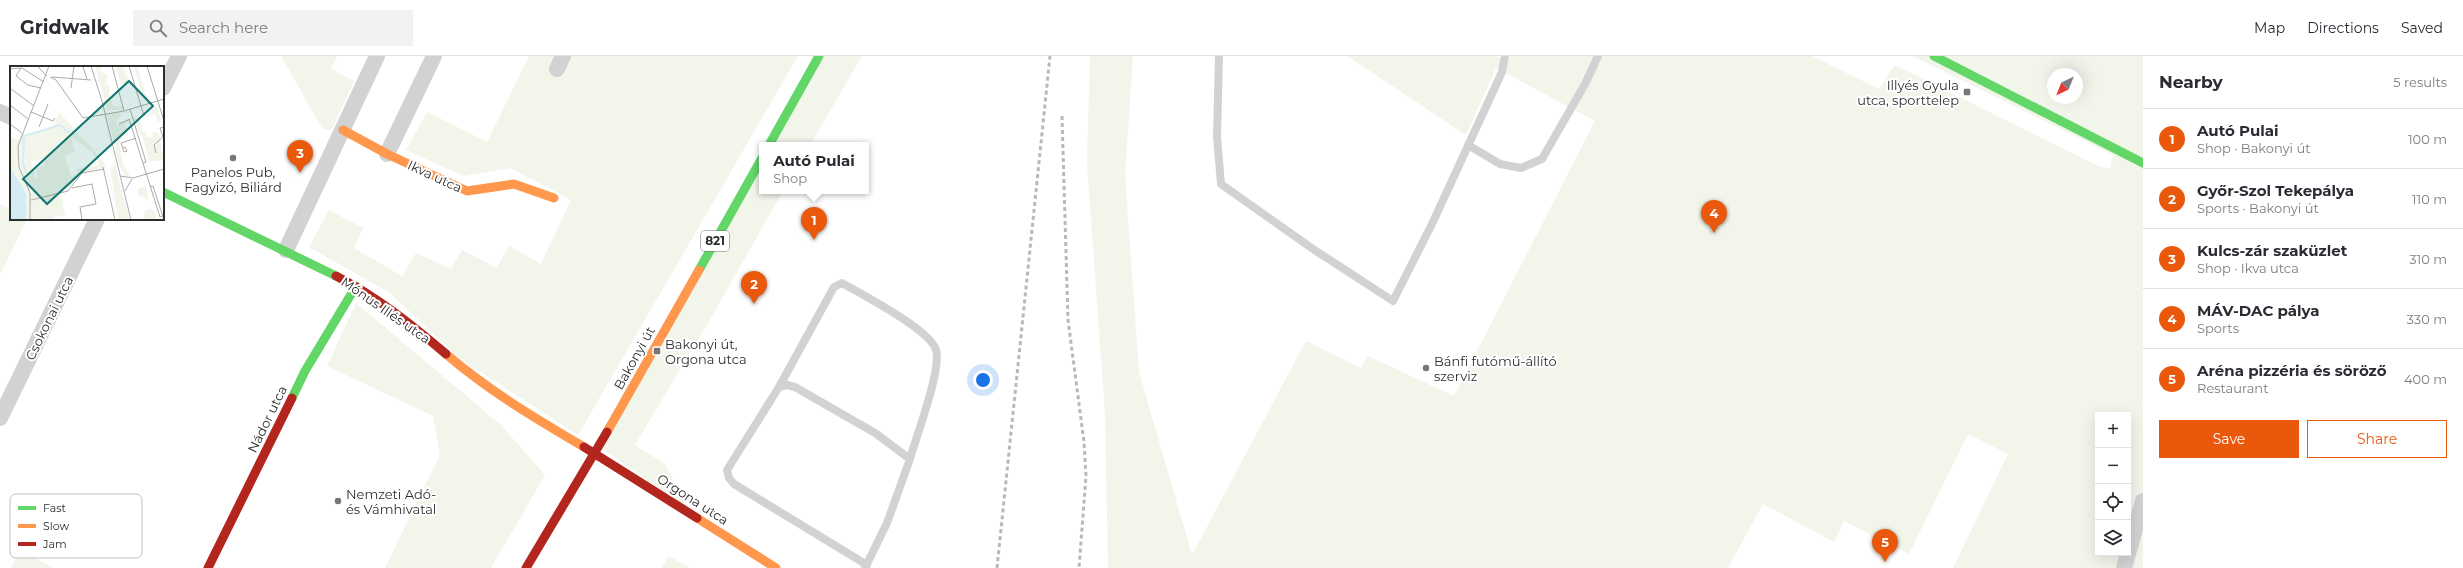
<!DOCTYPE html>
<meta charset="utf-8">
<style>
body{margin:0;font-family:Montserrat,sans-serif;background:#f2f2f3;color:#2b2b33}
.controls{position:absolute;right:12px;bottom:12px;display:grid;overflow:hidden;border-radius:0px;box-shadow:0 4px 16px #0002}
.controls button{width:36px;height:36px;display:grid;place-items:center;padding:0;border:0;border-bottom:1px solid #e1e1e2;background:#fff;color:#2b2b33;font:20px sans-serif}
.compass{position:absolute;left:2047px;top:12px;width:36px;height:36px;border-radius:50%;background:#fff;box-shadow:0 4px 16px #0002;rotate:223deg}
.you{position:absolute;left:983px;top:324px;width:14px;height:14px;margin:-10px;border:3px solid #fff;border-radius:50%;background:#1a73e8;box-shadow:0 0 0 6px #1a73e833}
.badge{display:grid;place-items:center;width:26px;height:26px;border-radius:50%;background:#ea580c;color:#fff;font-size:13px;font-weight:700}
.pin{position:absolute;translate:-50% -33px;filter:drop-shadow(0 1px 2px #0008)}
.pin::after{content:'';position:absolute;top:21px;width:14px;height:12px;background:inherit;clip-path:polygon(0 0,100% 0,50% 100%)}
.popup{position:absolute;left:759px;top:86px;width:110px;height:52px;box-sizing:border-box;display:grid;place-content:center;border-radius:0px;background:#fff;filter:drop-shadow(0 1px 3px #0005);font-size:13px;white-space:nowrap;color:#7c7c81}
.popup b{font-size:15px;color:#2b2b33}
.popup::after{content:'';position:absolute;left:50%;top:100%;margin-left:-8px;border:8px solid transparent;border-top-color:#fff}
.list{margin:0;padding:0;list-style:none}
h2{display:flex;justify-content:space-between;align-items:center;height:52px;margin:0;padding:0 16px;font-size:17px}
h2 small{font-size:13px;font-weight:400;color:#7c7c81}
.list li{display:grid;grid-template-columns:26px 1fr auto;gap:12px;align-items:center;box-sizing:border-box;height:60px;padding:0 16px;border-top:1px solid #e1e1e2}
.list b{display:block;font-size:15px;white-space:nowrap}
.list p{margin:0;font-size:13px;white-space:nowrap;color:#7c7c81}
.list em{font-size:13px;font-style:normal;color:#7c7c81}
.actions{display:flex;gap:8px;padding:12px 16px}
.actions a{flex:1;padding:9px 0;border:1px solid #ea580c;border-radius:0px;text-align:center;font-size:14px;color:#ea580c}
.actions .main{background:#ea580c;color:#fff}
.icon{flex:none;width:22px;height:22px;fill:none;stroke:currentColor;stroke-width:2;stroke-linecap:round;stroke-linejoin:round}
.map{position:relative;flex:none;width:2143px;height:512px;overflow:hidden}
header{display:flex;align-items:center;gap:24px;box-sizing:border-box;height:56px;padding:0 20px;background:#fff;border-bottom:1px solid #e1e1e2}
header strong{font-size:19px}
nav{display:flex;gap:22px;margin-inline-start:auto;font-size:14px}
.search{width:280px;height:36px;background:#f2f2f3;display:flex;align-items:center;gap:10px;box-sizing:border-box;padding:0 14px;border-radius:0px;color:#7c7c81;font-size:15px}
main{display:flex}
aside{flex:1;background:#fff}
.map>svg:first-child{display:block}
</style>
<header>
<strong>Gridwalk</strong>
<div class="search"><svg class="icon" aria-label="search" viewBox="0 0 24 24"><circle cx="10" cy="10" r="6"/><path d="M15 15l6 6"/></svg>Search here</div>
<nav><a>Map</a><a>Directions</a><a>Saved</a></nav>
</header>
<main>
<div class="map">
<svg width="2143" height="512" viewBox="0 0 2143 512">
<rect width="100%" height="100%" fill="#fff"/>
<!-- green -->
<path fill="#f1f5ea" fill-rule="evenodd" d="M281,0h56l-6,13 23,12 -23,50 -9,-3z
M529,0h269l-220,379 -119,-77 -69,-65 -81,-46 20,-37 34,18 -9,20 48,28 14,-23 35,16 11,-19 35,18 12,-22 32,18 30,-64 -60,-32 -47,8 -58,-26 21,-38 60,30z
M820,0h42l-52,89h-40z
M1090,0h43l-8,119 14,197 53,183 114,-214 55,27 7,-12 86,40 141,-275 -99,-53 -30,67 -119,-79h149l8,4 3,-4h305l67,33 16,-24 205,102 10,1 3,-13 -200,-99h230v512h-190l55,-114 -40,-20 -59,120 -65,-33 -10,21 -71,-38 -35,64h-620l-3,-154 -18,-251zM2053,18h24v24h-24zM2098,359h30v138h-30z
M762,104v31h21l-75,132 -73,122 30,19 23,44 -86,-59z
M0,148l11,5v10h16l-27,56z
M356,247l145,122 44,50 -54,93h-106l55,-113 -7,-39 -106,-50z
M20,494l34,18h-43z
M669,500l21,12h-29z"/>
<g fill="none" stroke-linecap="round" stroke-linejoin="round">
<!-- lane -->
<path stroke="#d2d2d2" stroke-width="8" d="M1219,0l-2,81 4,47 92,65 80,52 39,-77 70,-152 3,-16
M1468,89l32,19 21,4 21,-9 43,-75 13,-28
M779,331l55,-100 8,-4c19,11 89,47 94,67 6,19 -20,87 -26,109
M865,512l22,-45 23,-64 -35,-26 -80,-46 -8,-2 -8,2 -52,83 2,8 5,6 133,81"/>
<!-- street -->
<path stroke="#d2d2d2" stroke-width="16" d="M557,13l6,-13
M163,32l16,-32
M0,56l11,5
M387,98l47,-98
M286,194l91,-194
M0,362l97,-199
M2124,512l19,-67"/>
<!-- fast -->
<path stroke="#63d668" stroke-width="9" d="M1934,0l209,107
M769,89l50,-89
M163,136l173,84
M699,214l63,-112
M292,342l13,-27 51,-85"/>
<!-- slow -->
<path stroke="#ff974d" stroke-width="9" d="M343,74l44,24 80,37 47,-7 40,14
M446,298c43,37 89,64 138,93
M607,376l92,-162
M697,462l79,50"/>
<!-- jam -->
<path stroke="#b3261e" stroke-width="9" d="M336,220c40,20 76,49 110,78
M584,391l113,71
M208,512l84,-170
M526,512l81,-136"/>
<!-- rail -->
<path stroke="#b9b9b9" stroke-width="3" stroke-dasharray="4 3" stroke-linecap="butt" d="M1062,60l6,204 16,122 2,34 -7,92
M997,512l53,-512"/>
</g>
<!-- markers -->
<g fill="#767676" stroke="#fff" stroke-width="1.5">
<rect x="1963" y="32" width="8" height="8" rx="2"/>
<circle cx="233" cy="102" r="4"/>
<rect x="653" y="291" width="8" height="8" rx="2"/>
<circle cx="1426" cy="312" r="4"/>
<circle cx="338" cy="445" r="4"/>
</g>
<g text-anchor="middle" stroke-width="4" stroke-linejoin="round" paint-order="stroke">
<!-- shield labels -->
<rect fill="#fff" stroke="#6c6c6c" stroke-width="1" x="701" y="175" width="28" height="20" rx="3"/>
<g font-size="12" font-weight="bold" fill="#2d2d2d">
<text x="715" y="189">821</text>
</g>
<!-- poi labels -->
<g font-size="13" fill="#2d2d2d" stroke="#fff" text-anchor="start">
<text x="1959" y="34" text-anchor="end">Illyés Gyula<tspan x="1959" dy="15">utca, sporttelep</tspan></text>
<text x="233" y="121" text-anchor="middle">Panelos Pub,<tspan x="233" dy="15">Fagyizó, Biliárd</tspan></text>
<text x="665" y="293">Bakonyi út,<tspan x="665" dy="15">Orgona utca</tspan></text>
<text x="1434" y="310">Bánfi futómű-állító<tspan x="1434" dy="15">szerviz</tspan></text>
<text x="346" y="443">Nemzeti Adó-<tspan x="346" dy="15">és Vámhivatal</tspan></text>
</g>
<!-- street labels -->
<g font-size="13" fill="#2d2d2d" stroke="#fff">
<text transform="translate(435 120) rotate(25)" y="5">Ikva utca</text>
<text transform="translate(386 254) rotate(35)" y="5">Mónus Illés utca</text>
<text transform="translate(49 262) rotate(-64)" y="5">Csokonai utca</text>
<text transform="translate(634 302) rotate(-61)" y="5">Bakonyi út</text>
<text transform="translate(267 363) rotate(-64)" y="5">Nádor utca</text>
<text transform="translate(693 443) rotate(33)" y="5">Orgona utca</text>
</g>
</g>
<!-- overview -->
<g transform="translate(10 10)">
<rect width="154" height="154" fill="#fff"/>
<path d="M85,0h7l-2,6 7,2 -1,11h4l-1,9 4,12h9l2,4h-17zM113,0l6,16 -8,3 -5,-18zM127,1l10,31 -3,1 -10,-31zM147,40l4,14 -4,2 -1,-8 -10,3 6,-5 -1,-4zM119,45v2h-6l-7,8 2,4 10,-5 1,3 -4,1 3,10 -6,2 -3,6 4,22 8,14 -7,-3 -5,-10 -12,-51zM49,46l45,50 7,21 5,37 -6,-39 -6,-14 -26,8 -8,12 -11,4 2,2 4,23 -11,1v3h-28v-27l-16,-27v-30l8,5 4,-8 3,3 28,-8zM61,70l21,16 8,13 -23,4 1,5 -7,2 -6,-20 10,-4zM33,93l2,6 -9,4 2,8 -3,1 -4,-16zM95,48l16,76 9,30h-12l-8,-53 5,-1 -11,-50 -6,-1zM123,51l6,2 4,13h3l1,5h6l-1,-4 4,-1 3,2 5,26 -15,2 -5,-20zM136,120l2,9v7l-5,-6 -4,1 -2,-8zM134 149a6 6 0 1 1 12 0a6 6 0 1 1-12 0Z" fill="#f1f5ea" fill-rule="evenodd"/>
<path d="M0,100l16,27v27h-16z" fill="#d5ecf4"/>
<path fill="none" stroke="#d5ecf4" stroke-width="2" d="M16,107l-3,-10 1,-27 36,-11 8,7 3,-2"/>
<path fill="none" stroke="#ababab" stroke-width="1" d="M27,0l10,10M81,0l11,35 29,119M102,0l12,45M119,0l15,50M137,0l17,55M73,1l4,12M11,2l-5,8 12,9 13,3M0,3l12,-1 22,14M40,11l6,3 27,38 41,-7 40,-12M42,11l39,3M0,22l24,18M61,22l3,-22M0,39l18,14M120,43l16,53 -3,1M21,46l22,9 2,-3M119,53l31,98 2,-1M0,58l12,9M109,58l11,-5M29,61l9,-23M154,61l-4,1 4,12M113,82l2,-1 2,4 -3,1 -3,-9 15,-5M146,87l-2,-8 9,-8M93,101l12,53M110,110l13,2 31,-9M140,121l3,-1 11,34M62,122l20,-4 4,20 -16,3 2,13M115,125l7,-12M21,134l37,-9 14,-18 22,-4M20,154v-27l-11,-26 -1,-21 31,-80"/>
<path fill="#0f766e" fill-opacity="0.15" stroke="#0f766e" stroke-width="2" d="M119,15l24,25 -106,98 -24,-25z"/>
<rect width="154" height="154" fill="none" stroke="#2d2d2d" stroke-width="2"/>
</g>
<!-- legend -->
<rect x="10" y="438" width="132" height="64" rx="6" fill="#fff" stroke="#c0c0c0" stroke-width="1"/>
<rect x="18" y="450" width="18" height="4" fill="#63d668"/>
<rect x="18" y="468" width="18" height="4" fill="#ff974d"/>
<rect x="18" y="486" width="18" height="4" fill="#b3261e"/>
<g font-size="11" fill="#2d2d2d">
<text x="43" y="456">Fast</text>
<text x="43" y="474">Slow</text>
<text x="43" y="492">Jam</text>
</g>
</svg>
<div class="controls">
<button>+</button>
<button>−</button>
<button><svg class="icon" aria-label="locate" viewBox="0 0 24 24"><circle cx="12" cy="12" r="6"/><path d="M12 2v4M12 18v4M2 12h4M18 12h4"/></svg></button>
<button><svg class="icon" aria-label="layers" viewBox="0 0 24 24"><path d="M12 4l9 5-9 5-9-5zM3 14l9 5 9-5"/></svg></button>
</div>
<svg class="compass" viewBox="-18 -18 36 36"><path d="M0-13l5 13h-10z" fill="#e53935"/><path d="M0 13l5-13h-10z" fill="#7c7c81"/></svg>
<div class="you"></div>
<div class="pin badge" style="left:814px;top:184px">1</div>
<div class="popup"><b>Autó Pulai</b>Shop</div>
<div class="pin badge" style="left:754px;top:248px">2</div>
<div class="pin badge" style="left:300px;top:117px">3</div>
<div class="pin badge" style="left:1714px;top:177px">4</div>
<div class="pin badge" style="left:1885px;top:506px">5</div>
</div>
<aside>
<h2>Nearby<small>5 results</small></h2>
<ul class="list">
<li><span class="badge">1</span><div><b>Autó Pulai</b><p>Shop · Bakonyi út</p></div><em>100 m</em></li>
<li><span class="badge">2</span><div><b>Győr-Szol Tekepálya</b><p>Sports · Bakonyi út</p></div><em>110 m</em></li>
<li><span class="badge">3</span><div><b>Kulcs-zár szaküzlet</b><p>Shop · Ikva utca</p></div><em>310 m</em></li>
<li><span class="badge">4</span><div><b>MÁV-DAC pálya</b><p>Sports</p></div><em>330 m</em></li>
<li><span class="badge">5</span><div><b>Aréna pizzéria és söröző</b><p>Restaurant</p></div><em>400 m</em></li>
</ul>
<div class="actions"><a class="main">Save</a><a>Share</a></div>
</aside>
</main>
